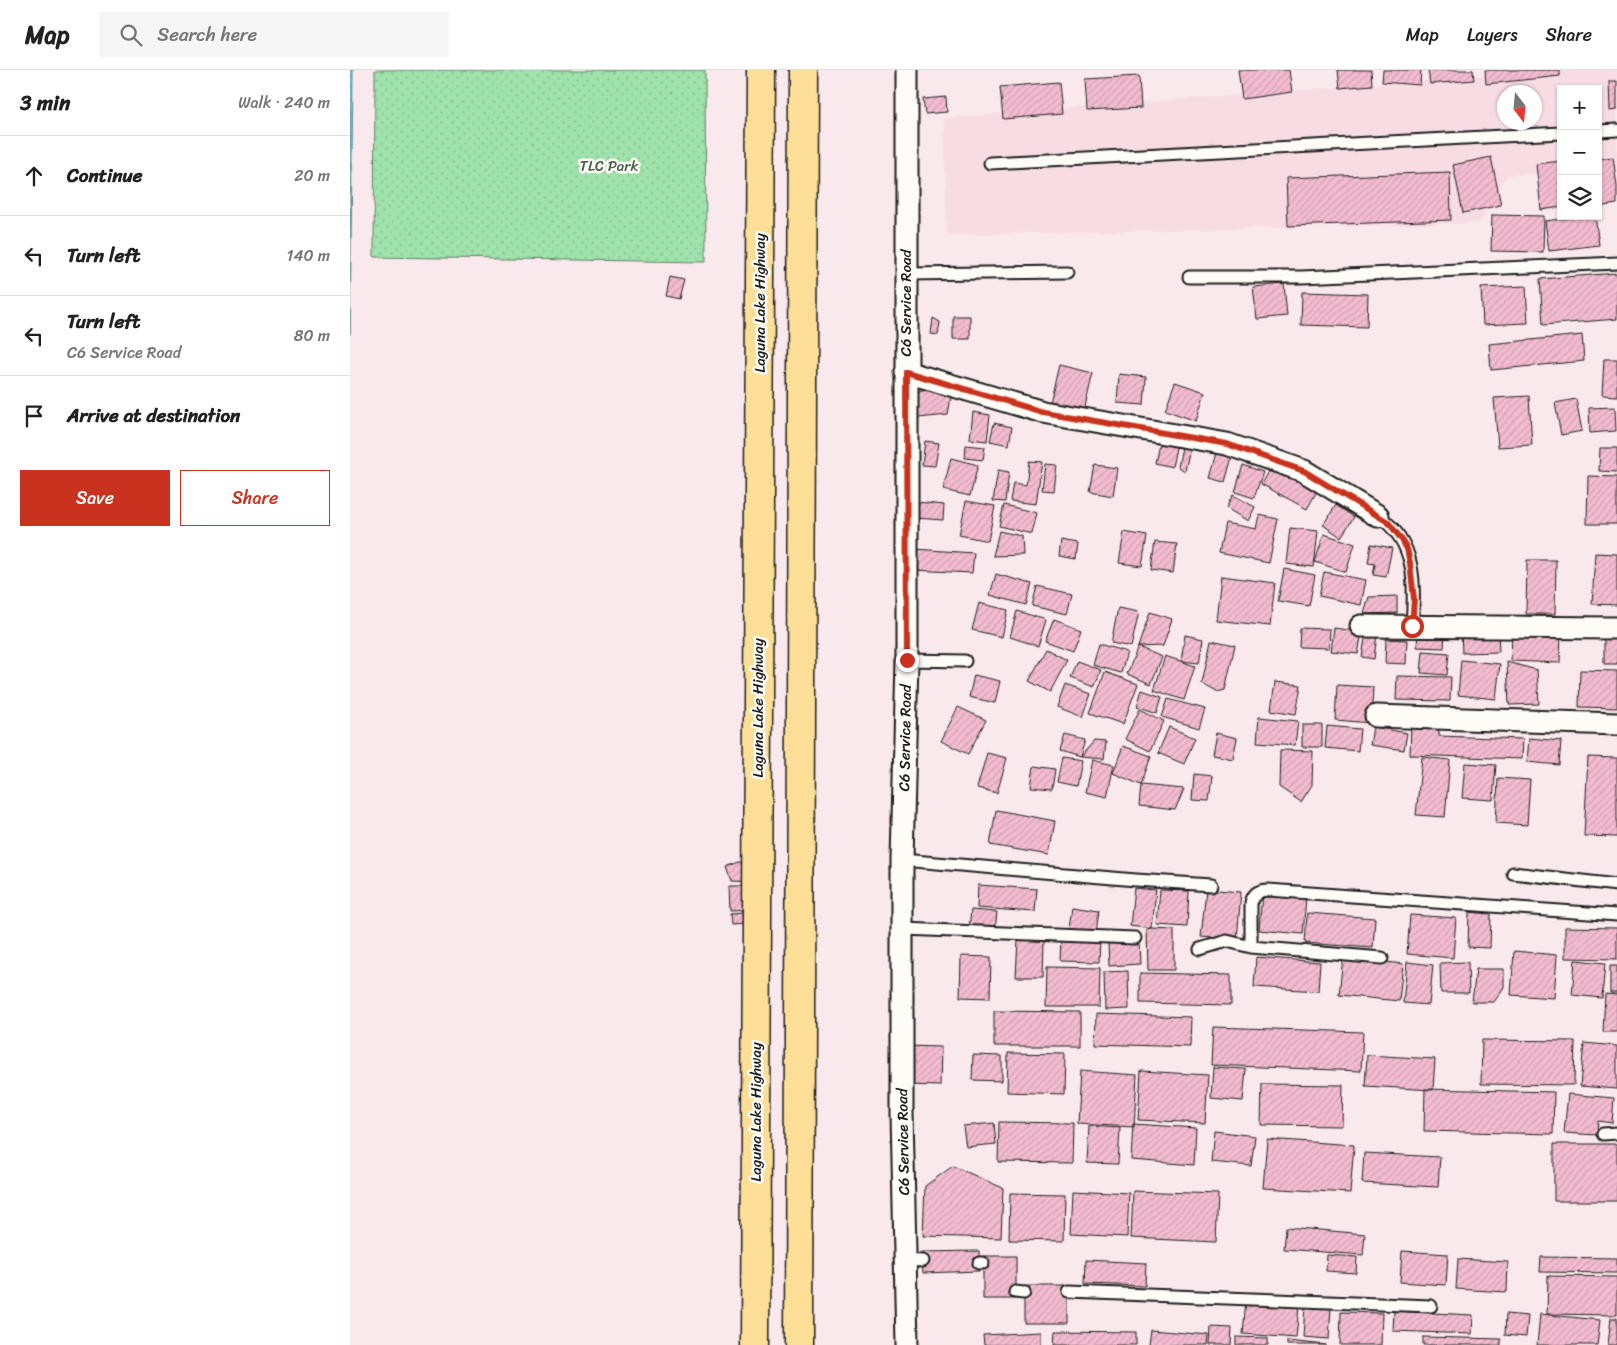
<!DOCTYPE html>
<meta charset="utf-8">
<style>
body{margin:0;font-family:Sriracha,sans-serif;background:#f6f6f6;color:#202124}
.controls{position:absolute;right:15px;top:15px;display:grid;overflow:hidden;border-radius:0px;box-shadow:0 1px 4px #0004}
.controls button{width:45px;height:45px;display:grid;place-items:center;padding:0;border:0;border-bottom:1px solid #e0e0e0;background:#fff;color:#202124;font:25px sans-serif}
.compass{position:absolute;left:1147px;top:15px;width:45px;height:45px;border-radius:50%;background:#fff;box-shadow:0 1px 4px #0004;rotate:164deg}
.stop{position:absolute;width:15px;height:15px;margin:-11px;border:4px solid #c8321e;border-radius:50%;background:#fff}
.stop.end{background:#c8321e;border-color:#fff;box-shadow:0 1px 5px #0008}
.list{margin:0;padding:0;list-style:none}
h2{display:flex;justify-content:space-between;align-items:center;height:65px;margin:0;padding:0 20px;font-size:21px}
h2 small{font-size:16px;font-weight:400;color:#757577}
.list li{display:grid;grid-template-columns:32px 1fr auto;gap:15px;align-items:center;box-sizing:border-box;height:80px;padding:0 20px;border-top:1px solid #e0e0e0}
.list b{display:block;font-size:19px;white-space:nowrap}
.list p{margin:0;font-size:16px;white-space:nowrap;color:#757577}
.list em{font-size:16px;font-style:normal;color:#757577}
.actions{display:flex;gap:10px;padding:15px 20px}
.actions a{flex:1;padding:11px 0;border:1px solid #c8321e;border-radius:0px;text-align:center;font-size:18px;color:#c8321e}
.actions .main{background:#c8321e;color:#fff}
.icon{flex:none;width:28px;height:28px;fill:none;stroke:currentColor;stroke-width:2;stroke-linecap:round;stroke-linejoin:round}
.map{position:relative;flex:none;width:1267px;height:1275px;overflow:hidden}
header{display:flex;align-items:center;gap:30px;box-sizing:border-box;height:70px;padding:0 25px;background:#fff;border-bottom:1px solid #e0e0e0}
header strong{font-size:24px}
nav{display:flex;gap:28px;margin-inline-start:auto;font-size:18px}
.search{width:350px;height:45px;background:#f6f6f6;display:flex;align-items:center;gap:12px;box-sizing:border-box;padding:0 18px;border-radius:0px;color:#757577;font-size:19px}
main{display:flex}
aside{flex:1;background:#fff}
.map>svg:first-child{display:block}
</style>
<header>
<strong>Map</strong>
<div class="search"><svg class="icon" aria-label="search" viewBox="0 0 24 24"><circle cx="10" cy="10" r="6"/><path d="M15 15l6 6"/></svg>Search here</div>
<nav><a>Map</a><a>Layers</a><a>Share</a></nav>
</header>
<main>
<aside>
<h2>3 min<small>Walk · 240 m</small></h2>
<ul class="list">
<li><svg class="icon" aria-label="ahead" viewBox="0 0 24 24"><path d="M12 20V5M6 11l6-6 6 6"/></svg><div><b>Continue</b></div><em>20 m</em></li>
<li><svg class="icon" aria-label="left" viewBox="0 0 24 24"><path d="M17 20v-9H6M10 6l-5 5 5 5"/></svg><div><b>Turn left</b></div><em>140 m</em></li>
<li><svg class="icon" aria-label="left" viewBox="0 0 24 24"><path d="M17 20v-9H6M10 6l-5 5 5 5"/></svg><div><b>Turn left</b><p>C6 Service Road</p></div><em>80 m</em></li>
<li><svg class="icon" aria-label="arrive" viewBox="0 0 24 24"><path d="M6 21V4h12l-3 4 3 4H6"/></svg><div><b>Arrive at destination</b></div></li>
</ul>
<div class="actions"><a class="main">Save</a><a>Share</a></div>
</aside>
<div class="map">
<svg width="1267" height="1275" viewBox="0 0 1267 1275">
<defs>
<pattern id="park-dots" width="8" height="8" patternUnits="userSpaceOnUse" patternTransform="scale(1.25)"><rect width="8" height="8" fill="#9fe2ac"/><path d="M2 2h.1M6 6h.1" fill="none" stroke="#88c193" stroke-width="1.8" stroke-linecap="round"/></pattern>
<pattern id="water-waves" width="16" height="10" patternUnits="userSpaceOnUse" patternTransform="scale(1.25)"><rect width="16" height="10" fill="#7bc9d8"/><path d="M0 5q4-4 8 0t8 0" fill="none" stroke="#6aacb9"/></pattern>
<pattern id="building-hatch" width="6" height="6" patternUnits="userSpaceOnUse" patternTransform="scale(1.25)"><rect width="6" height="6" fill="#f4bcd1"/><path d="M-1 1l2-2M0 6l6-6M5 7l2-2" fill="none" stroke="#d1a1b3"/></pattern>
</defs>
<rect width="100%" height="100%" fill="#fae9ec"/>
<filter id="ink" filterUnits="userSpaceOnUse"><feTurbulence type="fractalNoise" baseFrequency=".02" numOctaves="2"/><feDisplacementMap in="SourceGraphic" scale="10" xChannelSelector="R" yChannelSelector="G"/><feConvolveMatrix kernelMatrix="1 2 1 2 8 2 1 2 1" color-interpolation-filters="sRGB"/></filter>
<g filter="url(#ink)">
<!-- built -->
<path fill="#f8dce4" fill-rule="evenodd" d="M1208,0h59v99l-19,1v-81h-37v83l-54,3 -27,48 -533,12 -3,-117zM1154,22h30v30h-30z"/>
<!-- park -->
<path fill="url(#park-dots)" stroke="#5e7f64" d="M25,0h330l1,192 -332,-5z"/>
<!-- water -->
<path fill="url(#water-waves)" stroke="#55848d" d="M0,0h3l-3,264z"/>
<!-- building -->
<path fill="url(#building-hatch)" stroke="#1c1c1c" d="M888,0h51l3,22 -50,7z
M988,0h33l1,15 -32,3z
M1033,0h38l-1,15 -38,-3z
M1078,0h45l1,10 -44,4z
M1135,0h75v6l-74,8z
M789,6l2,32 -54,3 -2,-32z
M1259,11h8v29l-7,1z
M709,12l3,32 -59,5 -3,-32z
M596,27l1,15 -22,2 -2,-15z
M1141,87l10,48 -38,8 -10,-48z
M1263,87l4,29v18l-19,3v-48z
M1211,91v46l-20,3 -5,-46z
M1100,102l1,48 -163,6 -2,-48z
M1142,145l52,1 -1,36 -52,-1z
M1235,146h10l4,29 -50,6 -4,-30z
M1267,203v46l-74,6 -3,-46z
M320,207l14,3 -5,19 -13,-3z
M934,214l3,32 -30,3 -4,-32z
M1176,216l2,37 -45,2 -2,-37z
M952,222l66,2 -1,33 -66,-2z
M603,246h17v23h-17z
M583,248l7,4 -2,13 -7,-1z
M1232,265l2,26 -93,9 -2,-26z
M1254,289h13v37l-15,-1z
M709,295l34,8 -10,42 -34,-8z
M769,304l27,3 -2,28 -27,-2z
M825,312l30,10 -9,29 -31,-11z
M585,314l16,13 -3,18 -30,3 -3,-25z
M1179,326l3,49 -34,2 -4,-49z
M1226,329l6,32 -21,4 -6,-32z
M1265,337l1,24 -26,2 -1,-25z
M623,342l17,3 -3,26 -17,-2z
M644,353l18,4 -3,18 -19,-4z
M810,369l17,4 -5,24 -17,-4z
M575,371l14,2 -4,23 -13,-1z
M833,372l8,1 -6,28 -7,-4z
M616,375l19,2 -2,13 -18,-2z
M1250,378h17v24l-18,-1z
M868,379l15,4 -8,29 -15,-4z
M601,388l27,7 -8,31 -27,-6z
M679,391l13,1 -6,42 -26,-3 3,-18 13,2z
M695,394l12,1 -3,26 -12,-1z
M745,395l22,3 -4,28 -23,-4z
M893,395l20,7 -9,26 -19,-6z
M921,396l46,25 -10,18 -46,-25z
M648,400l11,2 -4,30 -12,-1z
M1238,406l29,1v47h-30z
M883,425l22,12 -7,14 -22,-13z
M616,431l29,5 -7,35 -29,-6z
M567,432l27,3 -1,15 -28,-2z
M654,435l33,8 -5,21 -33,-8z
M986,435l18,12 -13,20 -18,-12z
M909,445l19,4 -9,44 -50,-10 6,-30 31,6z
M940,458l28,3 -4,36 -28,-3z
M649,461l23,5 1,19 -30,1z
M774,462l23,4 -5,30 -23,-3z
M974,464l31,10 -9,28 -31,-10z
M711,471l17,3 -2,15 -17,-3z
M805,472l22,2 -4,29 -22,-3z
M1021,474l21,4 -6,29 -13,-2 2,-11 -7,-1z
M564,479l60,4 -2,20 -59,-3z
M1245,483l22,1v51l-25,-1z
M1177,490h29l-1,54h-29z
M934,499l31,6 -6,31 -31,-5z
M974,502l42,8 -5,25 -42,-9z
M646,504l36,10 -6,21 -36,-10z
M871,506l54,7 -5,43 -54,-6z
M687,516l35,8 -5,20 -35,-8z
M1047,526v17l-33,1 5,-17z
M629,533l29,7 -6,27 -30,-7z
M768,538l21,4 -8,35 -20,-4z
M667,541l29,9 -8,26 -28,-9z
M800,542l22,7 -9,27 -25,1z
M704,549l27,10 -8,22 -28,-10z
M950,558l30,1 -1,19 -30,-1z
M984,558l28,4 -4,22 -27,-3z
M1148,559l1,23 -37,1 -1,-22z
M1068,561l27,1 -1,16 -27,-1z
M1162,561l49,1 -1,31 -49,-2z
M1016,562l11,2 -3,25 -12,-2z
M835,565l18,4 -4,24 -18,-2z
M1254,565h13v29h-13z
M1036,569l21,1 -1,24 -21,-1z
M861,570l24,5 -10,45 -8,2 -15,-8z
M749,574l28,8 -6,21 -28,-8z
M788,577l24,10 -11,27 -24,-10z
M696,579l21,11 -17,32 -21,-11z
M1073,581l26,2 -2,22 -26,-2z
M815,586l30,10 -11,34 -30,-10z
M1111,590l39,4 -4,35 -38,-4z
M727,591l24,9 -7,17 -24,-9z
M1157,592l30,8 2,34 -30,1z
M1230,600l37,1v37l-38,-1z
M755,602l33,12 -15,40 -33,-11z
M624,605l26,6 -5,22 -26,-6z
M1047,606l54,1 -1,24 -54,-1z
M925,612l26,3 -5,29 -25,-4z
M715,615l26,9 -8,23 -26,-10z
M987,615l36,2 -2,36 -36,-3z
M792,620l20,7 -5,16 -20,-7z
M818,629l37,10 -6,19 -37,-11z
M608,637l28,13 -18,34 -27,-13z
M790,639l24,12 -14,30 -25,-12z
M909,647l39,4 -3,24 -38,-3z
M1061,653l28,1v12l84,3 -1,20 -112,-4z
M952,655h20v22h-20z
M977,656l33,3 -2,22 -33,-3z
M819,657l26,11 -11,26 -26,-11z
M1023,657l34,6 -3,17 -34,-5z
M866,663l21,5 -4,21 -21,-4z
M715,665l20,5 -5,17 -20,-6z
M1179,668l32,3 -2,24 -32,-3z
M744,671l12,1 -2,17 -24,-2z
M773,676l28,10 -10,29 -28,-12z
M930,680l33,1 -1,34 -11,17 -22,-15z
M637,683l20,5 -10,35 -20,-5z
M1072,687l28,3 -5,57 -29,-2z
M1238,687l29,1v79l-33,-1z
M712,688l19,3 -5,25 -19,-4z
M742,690l22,5 -7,32 -22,-5z
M1115,693l31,2 -3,35 -31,-2z
M684,696l21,3 -3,20 -21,-2z
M844,704l18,2 -3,25 -17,-1z
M1148,708l32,2 -3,45 -31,-2z
M791,715l43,4 -9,21 -36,-4z
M646,740l59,11 -6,34 -59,-10z
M390,792l15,1 -1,19 -22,-1 -5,-14z
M628,815l59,4 -2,23 -58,-4z
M379,816h21l1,24 -21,1z
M784,818l22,2 -4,39 -22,-3z
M856,819l35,3 -4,48 -36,-3z
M810,820l29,1 -2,36 -30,-2z
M912,823l44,4 -3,37 -44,-4z
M722,836l27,4 -3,23 -27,-4z
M621,840l26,2 -2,18 -26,-2z
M1119,842l22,2 -1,34 -22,-1z
M394,843l1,11 -14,1 -1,-11z
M957,843l68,5 -2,30 -68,-5z
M1060,845l46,3 -3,40 -46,-4z
M1215,857l52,1v31l-52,-1z
M802,859l22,1v40h-26l-1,-40z
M711,867l39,1 -1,24 -39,-1z
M668,869l26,2 -1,36h-27z
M789,872l1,22 -31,2 -1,-23z
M1164,881l43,4 -3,43 -43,-3z
M611,886l30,1 -1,41 -30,-1z
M906,887l64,5 -2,29 -64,-4z
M993,887l60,7 -4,37 -60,-6z
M1225,890l30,3 -3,35 -30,-3z
M1057,892l26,3 -4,40 -26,-2z
M1118,892l1,31h-28l-1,-30z
M1260,896h7v27h-7z
M697,897l53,1 -1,39h-53z
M1126,899h28v18l-10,15h-22z
M778,901l1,38 -24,1 -1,-38z
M790,903l91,2v30l-91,-2z
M1255,924l12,1v37h-14z
M644,941l86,1v34h-86z
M746,944l95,3 -1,30 -95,-3z
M863,957l150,5 -2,39 -150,-6z
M1132,970l93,1 -1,44 -93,-1z
M1234,973l33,3v43l-37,-3z
M556,976l35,1 -1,39 -35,-1z
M658,983l57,1 -1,40 -57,-2z
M623,985l29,1v25l-30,-1z
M1017,985l68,4 -2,31 -68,-4z
M863,997l33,2 -3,32 -32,-3z
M730,1001l57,4 -3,52 -57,-3z
M791,1001l67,4 -3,48 -67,-3z
M912,1014l81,1 -1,41 -81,-1z
M1075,1019l129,3 -1,42 -129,-3z
M1218,1024l46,4 -2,25 -14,-2 -1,14 -33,-2z
M649,1052l74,1 -1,40 -74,-1z
M644,1053l2,21 -30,3 -3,-21z
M783,1054l63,4 -2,37 -63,-5z
M739,1056l31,2 -2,36 -31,-1z
M864,1061l41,5 -4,30 -40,-4z
M917,1069l87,6 -4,48 -87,-5z
M1204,1074h63v57h-63z
M1014,1083l76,4 -2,30 -76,-4z
M603,1096l50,22 -2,50 -78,-2 2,-50z
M723,1120l56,3 -2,44 -56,-3z
M783,1121l85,3 -2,48 -85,-4z
M660,1123l55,1 -1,47 -55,-1z
M936,1157l79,7 -2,21 -79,-6z
M629,1181v20l-56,2 -1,-21z
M1052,1181l46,3 -2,31 -46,-3z
M977,1185l30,2 -1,16 -30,-2z
M633,1186h33v43h-33z
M1191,1187l76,1v15l-77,-1z
M1108,1189l50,3 -1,30 -51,-3z
M736,1190l60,3 -1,23 -60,-2z
M1198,1206l69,1v38l-70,-1z
M674,1216h45v37h-45z
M896,1231l53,5 -3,32 -53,-4z
M955,1235l26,2 -2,32 -26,-2z
M1044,1241l79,4 -1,19 -79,-3z
M991,1242l41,1 -1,32h-41z
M1156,1244l22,2 -2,21 -21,-2z
M1190,1244l60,6 -3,25h-60z
M1261,1248h6v27h-9z
M861,1257l21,1 -1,17h-21z
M801,1260l58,5 -1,10h-59z
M705,1261l81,1v13h-82z
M691,1262v13h-57l-1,-10z
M886,1267l32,1v7h-32z
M1073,1267l78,2v6h-78z
M937,1271l39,4h-39z"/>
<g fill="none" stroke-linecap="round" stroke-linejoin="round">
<!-- service casing -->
<g stroke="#1c1c1c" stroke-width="15">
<path id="service" d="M1248,61l19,-1
M640,93l571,-30
M557,204l160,-2
M839,207h113l315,-14
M1028,446c39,25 37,69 34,110
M557,590l58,1
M552,790l234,20 75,5
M1163,803l104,12
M553,859l232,9
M901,877v-44c2,-9 8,-13 17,-13l349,25
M850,879l27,-8 24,6 131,11
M1253,1064l14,-1
M555,1190l18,1
M629,1193h4
M665,1222l9,1
M719,1222l362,14"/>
</g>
<!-- minor casing -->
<g stroke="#1c1c1c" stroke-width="25">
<path id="minor" d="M556,302l137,40 184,32 77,27 74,45
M1011,556l256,2
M1026,646l241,8
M557,1275l-5,-232v-253l5,-200v-590"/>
</g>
<!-- primary casing -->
<g stroke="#1c1c1c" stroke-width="31">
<path id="primary" d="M405,1275l6,-1275
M449,1275l4,-1275"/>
</g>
<!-- service -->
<use href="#service" stroke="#fdfcf7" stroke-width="11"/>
<!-- minor -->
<use href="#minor" stroke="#fdfcf7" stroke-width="21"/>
<!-- primary -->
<use href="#primary" stroke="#fcde96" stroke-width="28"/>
</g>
</g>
<g fill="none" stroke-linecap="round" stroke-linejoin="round" filter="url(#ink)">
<!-- route -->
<path stroke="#c8321e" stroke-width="6" d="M557,590l-1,-288 137,40 184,32 77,27 84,51 14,18 5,9 3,14 4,36 -2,27"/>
</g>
<g text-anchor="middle" stroke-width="5" stroke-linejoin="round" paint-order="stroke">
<!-- park labels -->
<g font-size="15" fill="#4a614e" stroke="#fdfcf7">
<text x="259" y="101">TLC Park</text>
</g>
<!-- street labels -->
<g font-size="15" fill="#1c1c1c" stroke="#fdfcf7">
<text transform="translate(410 233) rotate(-90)" y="5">Laguna Lake Highway</text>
<text transform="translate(556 233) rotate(-90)" y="5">C6 Service Road</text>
<text transform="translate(408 638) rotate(-90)" y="5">Laguna Lake Highway</text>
<text transform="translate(555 668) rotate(-89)" y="5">C6 Service Road</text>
<text transform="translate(406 1042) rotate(-90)" y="5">Laguna Lake Highway</text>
<text transform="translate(553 1072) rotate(-91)" y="5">C6 Service Road</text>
</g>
</g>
</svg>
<div class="controls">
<button>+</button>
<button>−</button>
<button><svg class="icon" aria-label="layers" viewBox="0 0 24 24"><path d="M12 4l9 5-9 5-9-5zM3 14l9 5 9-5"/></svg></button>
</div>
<svg class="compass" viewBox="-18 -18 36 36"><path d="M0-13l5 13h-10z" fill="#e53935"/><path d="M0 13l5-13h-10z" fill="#757577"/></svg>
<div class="stop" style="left:1062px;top:556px"></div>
<div class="stop end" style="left:557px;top:590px"></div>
</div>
</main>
